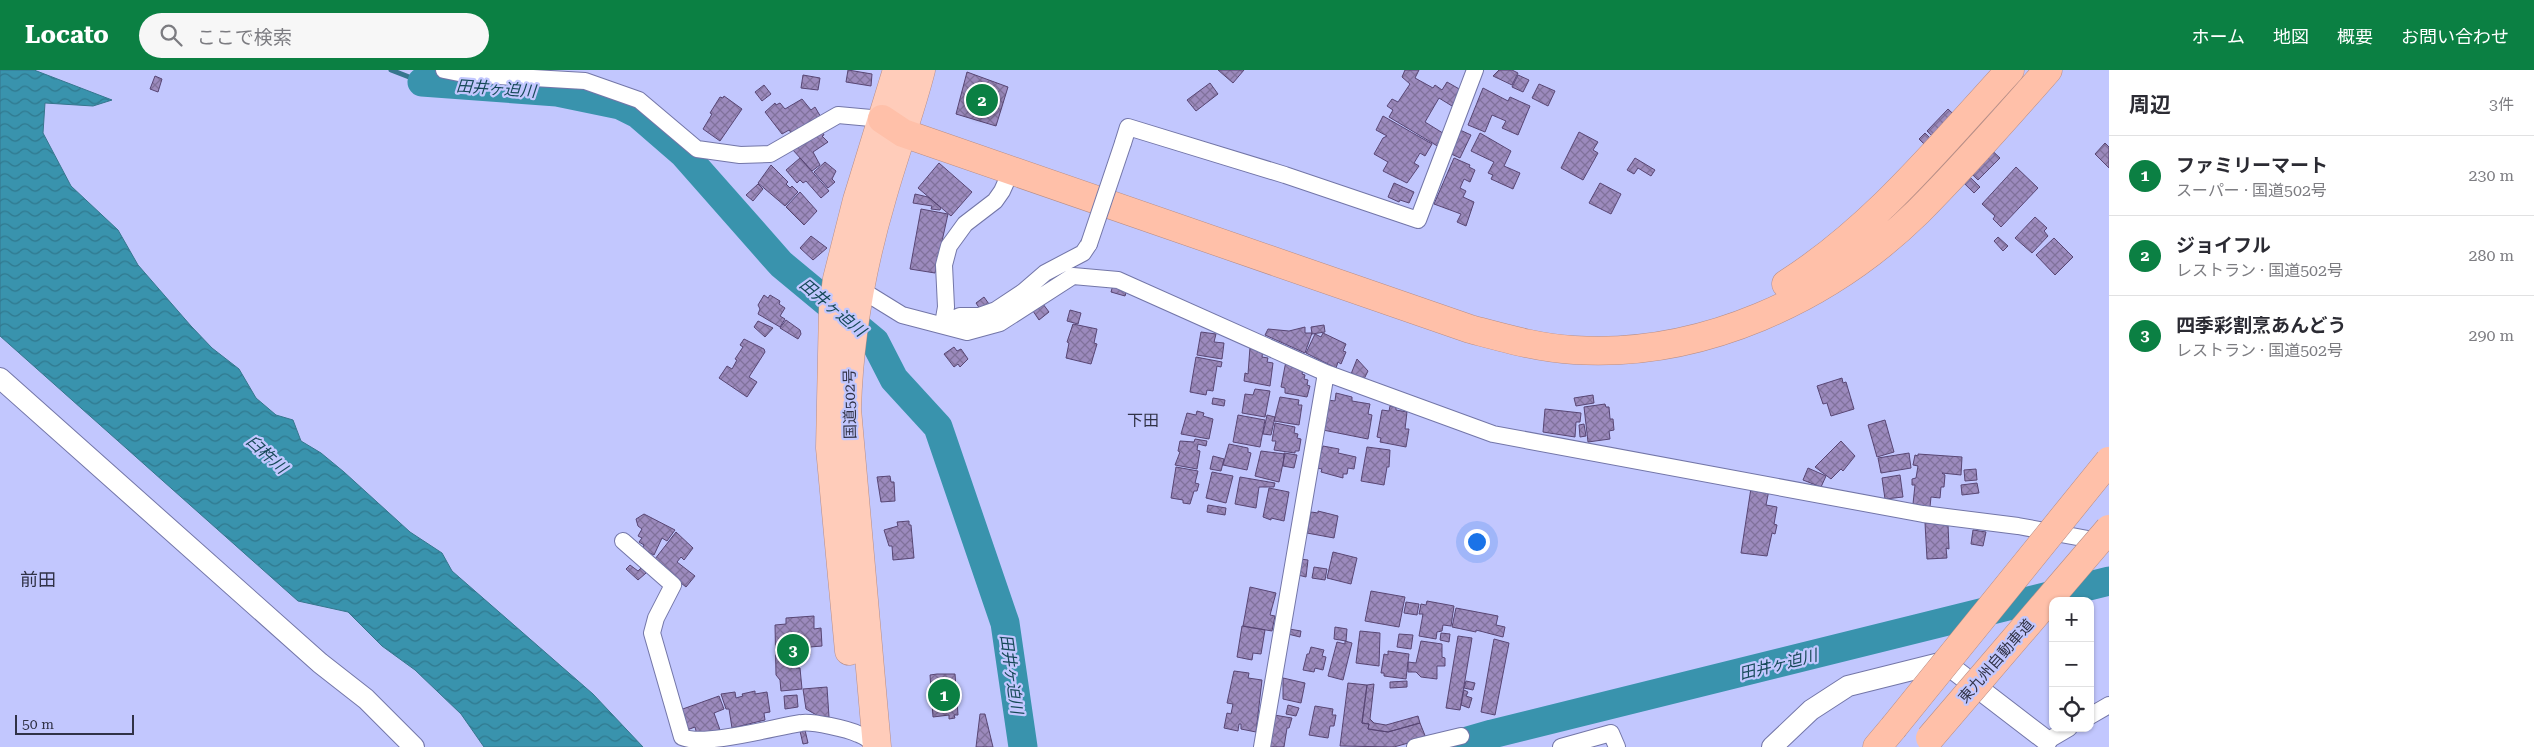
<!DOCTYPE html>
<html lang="ja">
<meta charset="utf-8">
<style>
body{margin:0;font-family:"Roboto Serif","Noto Sans JP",serif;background:#f7f7f7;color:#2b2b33}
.controls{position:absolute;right:15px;bottom:15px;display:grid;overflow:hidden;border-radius:10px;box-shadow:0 1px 4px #0004}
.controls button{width:45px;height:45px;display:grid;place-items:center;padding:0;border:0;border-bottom:1px solid #e1e1e2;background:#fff;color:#2b2b33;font:25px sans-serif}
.scale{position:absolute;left:15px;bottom:12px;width:119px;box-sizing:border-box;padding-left:5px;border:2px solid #303247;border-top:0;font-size:14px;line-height:18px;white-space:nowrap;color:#303247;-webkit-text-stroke:4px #c2c7fe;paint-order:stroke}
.you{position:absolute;left:1476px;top:471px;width:18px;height:18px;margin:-12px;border:4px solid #fff;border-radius:50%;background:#1a73e8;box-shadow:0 0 0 8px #1a73e833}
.badge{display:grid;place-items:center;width:32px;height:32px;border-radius:50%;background:#0b8043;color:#fff;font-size:16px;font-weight:700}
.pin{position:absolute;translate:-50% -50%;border:2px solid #fff;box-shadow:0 1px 5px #0006}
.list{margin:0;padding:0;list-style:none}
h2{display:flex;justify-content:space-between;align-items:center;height:65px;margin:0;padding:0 20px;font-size:21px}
h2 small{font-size:16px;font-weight:400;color:#7c7c81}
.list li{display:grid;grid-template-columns:32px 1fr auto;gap:15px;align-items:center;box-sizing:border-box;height:80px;padding:0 20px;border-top:1px solid #e1e1e2}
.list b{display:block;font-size:19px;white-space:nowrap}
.list p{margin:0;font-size:16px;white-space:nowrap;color:#7c7c81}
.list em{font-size:16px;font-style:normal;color:#7c7c81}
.icon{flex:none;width:28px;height:28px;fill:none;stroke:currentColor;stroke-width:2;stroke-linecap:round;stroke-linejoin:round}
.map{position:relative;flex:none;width:2109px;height:677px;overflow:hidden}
header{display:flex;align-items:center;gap:30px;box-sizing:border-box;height:70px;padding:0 25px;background:#0b8043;color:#fff}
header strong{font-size:24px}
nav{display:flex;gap:28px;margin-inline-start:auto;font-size:18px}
.search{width:350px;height:45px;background:#f7f7f7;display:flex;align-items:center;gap:12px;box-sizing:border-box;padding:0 18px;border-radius:28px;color:#7c7c81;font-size:19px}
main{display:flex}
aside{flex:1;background:#fff}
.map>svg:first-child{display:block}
</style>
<header>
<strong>Locato</strong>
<div class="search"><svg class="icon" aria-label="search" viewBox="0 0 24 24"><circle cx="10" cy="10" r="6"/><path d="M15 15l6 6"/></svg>ここで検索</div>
<nav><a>ホーム</a><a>地図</a><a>概要</a><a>お問い合わせ</a></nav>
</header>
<main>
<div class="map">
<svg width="2109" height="677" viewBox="0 0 2109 677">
<defs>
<pattern id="water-waves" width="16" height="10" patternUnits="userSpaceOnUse" patternTransform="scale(1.25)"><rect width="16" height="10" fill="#3993ad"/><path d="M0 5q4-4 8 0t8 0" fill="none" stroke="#30798f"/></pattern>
<pattern id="building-cross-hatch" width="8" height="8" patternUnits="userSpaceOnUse" patternTransform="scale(1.25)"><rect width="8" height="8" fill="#9c8abd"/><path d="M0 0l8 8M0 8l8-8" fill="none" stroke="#80719b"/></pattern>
</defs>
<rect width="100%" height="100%" fill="#c2c7fe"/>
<!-- water -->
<path fill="url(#water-waves)" stroke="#36768e" d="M0,0h34l78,30 -19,6 -48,-3 -2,30 28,53 47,44 20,35 53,61 21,22 27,21 17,29 20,17 17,5 8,21 20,12 23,19 66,60 32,21 10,18 141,123 50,53h-159l-23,-33 -46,-44 -33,-24 -34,-34 -50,-11 -298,-265z"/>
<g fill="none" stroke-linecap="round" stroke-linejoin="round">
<!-- stream -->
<path stroke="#36768e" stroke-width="5" d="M391,0l31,12"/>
<!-- river -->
<path stroke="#3993ad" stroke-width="29" d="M422,12l135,10 63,13 18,9 45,39 98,111 94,78 19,37 44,48 67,196 18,124
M1447,677l45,-13 617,-153"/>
</g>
<!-- building -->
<path fill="url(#building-cross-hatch)" stroke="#584674" d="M848,0l24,4 -1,12 -25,-4z
M1218,0h26l-11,13z
M1405,0h14l-4,8 18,10 2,-3 7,5 5,-8 14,8 -9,16 -13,-8 -14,24 21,13 -7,12 -50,-30 4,-7 -6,-4 5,-7 6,3 12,-18 -8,-7z
M1499,0h13l6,3 -6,12 -19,-9z
M967,2l41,15 -12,39 -40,-12z
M803,5l17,3 -2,12 -17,-2z
M1518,5l11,5 -6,12 -11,-5z
M155,6l7,3 -4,13 -8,-3z
M1210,13l8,11 -22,17 -9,-11z
M1539,14l16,7 -7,15 -16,-8z
M764,15l7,9 -9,7 -7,-9z
M1483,18l25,13 2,-4 20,9 -12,29 -16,-7 4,-7 -14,-6 -7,17 -17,-7z
M724,26l18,13 -22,32 -17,-12 9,-15 -2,-1 10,-16 3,1z
M802,29l9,11 4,-3 7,12 -29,16 -4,-5 -7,4 -17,-22 10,-9 1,2 4,-2 5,6z
M1948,39l52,49 -22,22 -51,-49z
M1383,46l49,28 -7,12 -5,-3 -6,10 5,3 -12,17 -24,-12 5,-9 -14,-8 9,-16 4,-2 -11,-6z
M1460,60l11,5 -11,23 -11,-5z
M822,61l2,4 -2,1 6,6 -15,10 7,13 -8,6 -20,-22z
M1579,62l19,10 -5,8 5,3 -15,27 -22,-12z
M1480,63l31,18 -7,15 16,7 -7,16 -22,-10 2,-4 -5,-2 6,-11 -23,-11z
M1925,63l55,54 -6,6 -55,-54z
M2105,73l4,4v21l-14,-14z
M800,88l29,33 -8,7 -15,-17 -3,2 -3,-3 -3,3 -11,-13z
M1454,88l16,7 -1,2 6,3 -5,12 -6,-3 -4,9 6,3 -3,6 11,5 -8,24 -9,-4 4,-8 -27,-10z
M1635,88l20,12 -4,6 -13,-8 -4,6 -7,-4z
M825,92l11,9 -4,8 3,3 -7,6 -14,-16z
M939,93l33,29 -21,24 -33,-28z
M771,95l17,17 -2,2 4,4 2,-2 6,6 -13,14 -27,-23z
M2016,97l22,21 -37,39 -8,-8 2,-3 -13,-12z
M1394,113l20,9 -5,11 -9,-3 -1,2 -11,-5z
M1600,113l21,11 -10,20 -22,-11z
M758,114l5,5 -10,12 -7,-6z
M800,122l17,19 -13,14 -18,-18z
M915,124l13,3 13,11 -1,2 -9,-1 1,-3 -19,-3z
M921,139l27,5 -13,59 -25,-4z
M2035,147l12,11 -3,3 4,5 -16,17 -17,-15z
M811,166l16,12 -14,12 -13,-12z
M1998,167l10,9 -5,5 -9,-10z
M2054,168l19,19 -18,18 -19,-20z
M1113,215l14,5 -2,6 -14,-4z
M764,225l4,3 2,-3 10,6 -1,3 6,4 -5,8 5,3 -5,8 -22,-13 2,-5 -2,-4z
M984,227l5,7 -9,5 -4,-6z
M1043,234l6,8 -10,8 -6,-9z
M1070,240l11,3 -3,11 -11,-3z
M786,250l14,10 1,4 -3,5 -18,-11z
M758,251l15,7 -8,9 -11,-10z
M1073,254l24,5 -3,14 3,1 -6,20 -25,-6 3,-15 -2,-1z
M1324,255l1,7 -13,2 -1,-7z
M1305,257v6h7l-7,20 -40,-18 3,-6 21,2z
M1201,262l15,2 -2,8 10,1 -2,16 -25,-4z
M1323,263l23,11 -3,7 3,1 -5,12 -3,-2 -2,6 -30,-15 9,-19 6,3z
M744,269l20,10 1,3 -16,25 8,5 -10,15 -28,-19 8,-12 5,3 5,-9 -2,-1 8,-12 -3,-2z
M954,277l3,4 4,-2 7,10 -8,8 -2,-3 -4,3 -10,-13z
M1250,277l13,2 -1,8 6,1 -1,4 6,1 -3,23 -26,-5 1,-8 3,1z
M1196,287l26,5 -1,5 -4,-1 -4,25 -6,-1 -1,5 -16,-3z
M1357,289l11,12 -4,8 -13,-5z
M1286,291l18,6 -2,7 3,1 -1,4 4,1 -1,5 3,1 -3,11 -22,-4v-5l-4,-1z
M1842,308l1,5 3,-1 8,27 -23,7 -4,-13 -4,1 -6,-18z
M1255,319l15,2 -5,26 -23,-4 3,-19 8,1z
M1336,323l16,4v4l18,3 -2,10 4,1 -4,24 -45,-9 5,-30 7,1z
M1593,325l1,8 -18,3 -2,-8z
M1280,327l19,3 -1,5h4l-3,20 -25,-4z
M1213,328l12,2 -1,6 -12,-2z
M1605,334l1,3h3l1,12h3l1,11 -5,1 1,8 -22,3 -4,-35z
M1390,336l6,1v3l11,2 -2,17h4l-3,18 -26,-5 1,-4 -4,-1 5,-27 7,1z
M1545,339l36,4 -1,9h-4l-1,15 -32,-5z
M1197,341l7,2 -1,3 10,3 -4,20 -28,-5 6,-21 9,2z
M1238,345l27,5 -5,27 -27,-5z
M1267,345l8,2 -4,18 -8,-1z
M1885,350l9,32 -17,5 -9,-32z
M1275,353l20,4 -1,6 4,1 -1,4 4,1 -2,12h-4v2l-21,-3 2,-9h-4z
M1584,354l2,12 -6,1 -1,-12z
M1195,369l12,2 -1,5 -8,-2 -1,6 3,1 -3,18 -22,-4 5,-13 -2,-1 2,-10 14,1z
M1841,371l14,15 -12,15 -2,-2 -10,10 -16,-12z
M1229,374l19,4v4l3,1 -4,17 -24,-5z
M1323,376l16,3 -1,4 18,4 -2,12 -6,-1 -1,6h-4v4l-22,-6 1,-3 -6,-1z
M1367,377l23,3 -1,17h-2l-3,18 -23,-4z
M1261,381l24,3 -6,28 -24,-6z
M1284,383l13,2 -3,13 -11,-2z
M1909,383l2,15 -30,5 -3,-15z
M1918,384l44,3 -1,18 -19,-2 3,2 -1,12h-3l-1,11 -9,-1 -1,10 -17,-3 2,-19h-3v-6l4,-1 2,-12 -5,-1 2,-10 3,1z
M1213,386l11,3 -3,12 -11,-2z
M1176,397l22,4 -3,12 4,1 -2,7h-3l-4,13 -7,-1v-3l-12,-2z
M1808,398l18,8 -5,11 -18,-7z
M1976,399l1,11 -12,1 -1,-11z
M1212,402l21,4 -7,27 -20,-5z
M1900,405l3,22 -18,2 -3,-21z
M890,406l1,6h3l1,19 -14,1 -4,-25z
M1240,407l35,6 -1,4h-15l-3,21 -21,-4z
M1977,413l2,10 -17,2 -1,-10z
M1269,418l20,4 -5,29 -13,-3v2l-8,-3z
M1751,418l18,2 -3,15 11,2 -3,17 3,1 -2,9 -3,-1 -5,23 -26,-3z
M1208,435l18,3 -1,7 -18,-3z
M1318,441l20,5 -4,22 -27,-5 4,-21 7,1z
M644,444l31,16 -8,11 -5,-3 -8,17 -12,-6 2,-4 -5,-3 3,-4 -4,-2 4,-7 -4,-3 -2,-7z
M909,451v4h2l3,33 -21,2 -1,-14h-3l-5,-16 14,-4 -1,-4z
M1925,453l23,1 1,25 -3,-1 1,10 -20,1z
M1973,460l13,2 -3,14 -12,-2z
M676,462l17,16 -9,12 -3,-3 -4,5 18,14 -9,11 -25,-20 -6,-8z
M1333,482l24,6 -6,26 -24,-6z
M1300,489l8,1 -2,17 -8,-2z
M630,495l8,6 3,-3 5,5 -8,7 -12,-11z
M1314,497l13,2 -2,11 -13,-2z
M1250,517l26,6 -6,22 5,1 -3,15 -29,-5z
M1371,521l34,6 -6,30 -34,-6z
M1427,531l27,5 -3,20 -8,-1 -1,6 -5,1 -1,7 -17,-3 4,-22h-4l2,-10 5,1z
M1406,532l13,2 -2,11 -13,-2z
M1456,538l42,8 -2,9 9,2 -2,10 -27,-7v2l-24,-5z
M814,546v13l7,-1 1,18 -12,1v8l-15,3 1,10h4l2,21 -21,2 -1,-11 -4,-5 -1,-50 11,-1v-6z
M1242,556l23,4 -4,24 -8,-1 -1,7 -15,-3z
M1335,557l12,2 -1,12 -12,-2z
M1289,559l12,2 -1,6 -12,-3z
M1360,561l20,2 -1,33 -23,-3z
M1441,563l9,1 -1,8 -9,-2z
M1399,564l14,1 -2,14 -14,-2z
M1458,566l14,2 -12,72 -14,-2z
M1494,569l15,4 -14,72 -14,-3z
M1345,571l7,2 -9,37 -15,-4 9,-34 8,2z
M1421,571l21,3v13l3,1v8h-8v13l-16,-2 -5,-5h-8v-10l8,1z
M1311,577l13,3 -2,6 4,1 -3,13 -8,-2 -1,4 -11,-2 4,-16h2z
M1388,581l21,3 -3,25 -22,-3v-3h-3l3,-19 4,1z
M1234,601l15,2 -1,5 14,2 -6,52 -15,-3v-5h-2l-1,7 -14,-3 3,-15 4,1 2,-10 -6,-1z
M937,604h18l3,41h-4l1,3 -6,1v-4l-16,2 -3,-42z
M1283,608l22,5 -4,20 -18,-4z
M1407,611v6l-17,1v-6z
M1466,611l9,2 -2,7 -9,-2z
M1348,613l19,2 -5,38 7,1 -1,5 20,3 32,-9 6,15 -32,9 -54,-1z
M1374,614l-4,35 4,4 12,2 32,-9 2,7 -32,9 -20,-3 1,-5 -7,-1 5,-38z
M827,617l2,30h-9l-14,-8 -3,-20z
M1464,620l4,2 -2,4 6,2 -3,10 -8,-3z
M755,621v3l12,-2 3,20 -6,1 1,7 -33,8 -3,-19h-3l-5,-15 14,-2 1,6 7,-2 -1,-2z
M797,625l1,12 -13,2 -1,-13z
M719,626l5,13 -10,4 6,17 -23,5 -2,-8 -8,3 -7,-20z
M1288,635l11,3 -3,8 -10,-2z
M1315,636l18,3 -1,6h4l-2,11h-4l-2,12 -19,-3z
M980,644h5l8,33h-17z
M1274,645l18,3 -3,10h-2l-3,19h-14z
M805,660l3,13 -5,1 -3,-13z"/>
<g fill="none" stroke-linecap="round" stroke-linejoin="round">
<!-- minor casing -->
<g stroke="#7376a8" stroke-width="18">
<path id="minor" d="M444,0l20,4 121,7 54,19 58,49 43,6 30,-1 68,-39 44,4
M1123,73l5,-16 157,48 133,45 57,-150
M855,216l47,29 65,17 33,-9 73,-47 45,4 208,93 167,61 430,80 95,12 86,16
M943,254l3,-17 -2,-42 5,-19 16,-22 30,-23 7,-10 9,-20
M943,254l17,-8h19l17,-6 27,-18 22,-19 38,-20 6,-9
M623,471l50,44 -17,33 -4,15 30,104c22,10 93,-10 119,-14 11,-2 47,6 57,11 9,3 15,10 24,12
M2090,646l19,-11
M2047,671l22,-13
M1262,677l64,-374
M1415,677l46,-11
M1561,677l50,-14 6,14"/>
</g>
<!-- tertiary casing -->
<g stroke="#7376a8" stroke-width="22">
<path id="tertiary" d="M0,308l320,285 46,36 48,48
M1772,677l39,-37 37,-24 96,-24 103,79"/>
</g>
<!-- trunk casing -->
<g stroke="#b78e87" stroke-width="29">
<path id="trunk" d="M849,581l-19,-203 3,-140 4,-29 20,-79 40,-130
M877,677l-30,-338c2,-71 15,-143 35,-211 12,-43 28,-85 39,-128"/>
</g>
<!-- motorway casing -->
<g stroke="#b78e87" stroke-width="29">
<path id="motorway" d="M882,49l21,14 567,196c34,9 68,19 104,21 127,8 254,-50 344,-138 45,-45 88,-94 130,-142
M1786,214c88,-56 154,-138 224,-214
M1877,677l16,-19"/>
</g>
<!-- minor -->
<use href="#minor" stroke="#fff" stroke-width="16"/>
<!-- tertiary -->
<use href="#tertiary" stroke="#fff" stroke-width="20"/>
<!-- trunk -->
<use href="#trunk" stroke="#ffccba" stroke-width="28"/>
<!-- motorway -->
<use href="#motorway" stroke="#ffc0a9" stroke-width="28"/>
<!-- minor-bridge casing -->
<g stroke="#7376a8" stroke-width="18" stroke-linecap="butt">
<path id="minor-bridge" d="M1089,174l34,-101"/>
</g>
<!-- motorway-bridge casing -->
<g stroke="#b78e87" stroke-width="29" stroke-linecap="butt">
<path id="motorway-bridge" d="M1893,658l216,-267
M1930,668l179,-209"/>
</g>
<!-- minor-bridge -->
<use href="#minor-bridge" stroke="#fff" stroke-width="16"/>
<!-- motorway-bridge -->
<use href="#motorway-bridge" stroke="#ffc0a9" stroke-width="28"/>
</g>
<g text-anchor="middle" stroke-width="4.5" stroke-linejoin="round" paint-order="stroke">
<!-- street labels -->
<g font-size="15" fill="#303247" stroke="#c2c7fe">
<text transform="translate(850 334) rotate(-91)" y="5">国道502号</text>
<text transform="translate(1996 591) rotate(-49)" y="5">東九州自動車道</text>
</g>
<!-- water labels -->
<g font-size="16" font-style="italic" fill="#164958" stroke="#c2c7fe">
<text transform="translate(496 18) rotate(4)" y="6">田井ヶ迫川</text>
<text transform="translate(833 237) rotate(40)" y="6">田井ヶ迫川</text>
<text transform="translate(267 384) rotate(42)" y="6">臼杵川</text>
<text transform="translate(1778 594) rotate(-14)" y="6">田井ヶ迫川</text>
<text transform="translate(1012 604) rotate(82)" y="6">田井ヶ迫川</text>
</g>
<!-- neighbourhood labels -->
<g font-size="16" fill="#303247" stroke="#c2c7fe">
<text x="1143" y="356">下田</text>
</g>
<!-- quarter labels -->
<g font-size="18" fill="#303247" stroke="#c2c7fe">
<text x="38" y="516">前田</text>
</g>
</g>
</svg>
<div class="controls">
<button>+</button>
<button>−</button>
<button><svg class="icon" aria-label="locate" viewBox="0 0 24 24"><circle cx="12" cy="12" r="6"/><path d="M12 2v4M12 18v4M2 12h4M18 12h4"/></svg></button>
</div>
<div class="scale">50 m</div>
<div class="you"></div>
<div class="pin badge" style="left:944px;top:625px">1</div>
<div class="pin badge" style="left:982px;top:30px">2</div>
<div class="pin badge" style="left:793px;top:580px">3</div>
</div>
<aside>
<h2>周辺<small>3件</small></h2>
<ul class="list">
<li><span class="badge">1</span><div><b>ファミリーマート</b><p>スーパー · 国道502号</p></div><em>230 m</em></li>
<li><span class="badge">2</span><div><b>ジョイフル</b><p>レストラン · 国道502号</p></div><em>280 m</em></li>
<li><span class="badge">3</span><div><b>四季彩割烹あんどう</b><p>レストラン · 国道502号</p></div><em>290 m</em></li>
</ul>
</aside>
</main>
